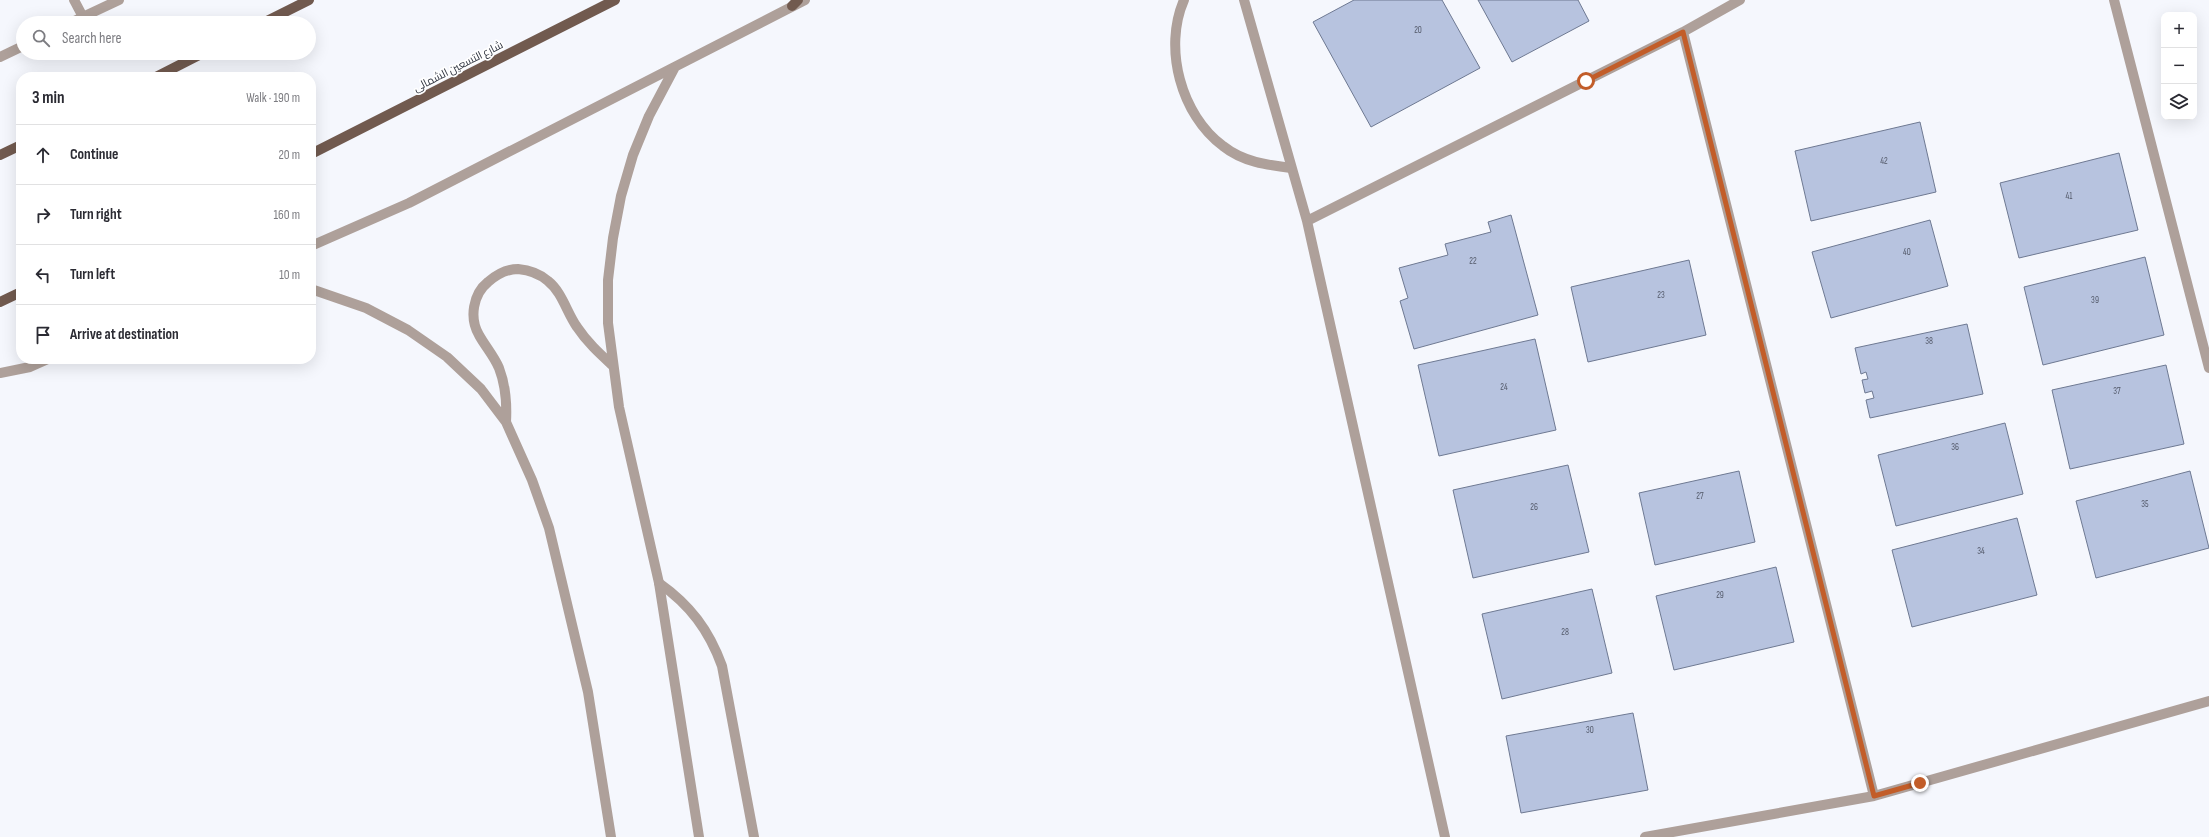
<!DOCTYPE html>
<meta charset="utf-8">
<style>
body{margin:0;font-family:"Sofia Sans Condensed",Cairo,sans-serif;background:#f7f7f7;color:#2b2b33}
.controls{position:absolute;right:12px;top:12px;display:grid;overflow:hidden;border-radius:8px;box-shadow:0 4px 16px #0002}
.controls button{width:36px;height:36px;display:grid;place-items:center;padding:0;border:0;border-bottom:1px solid #e1e1e2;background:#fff;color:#2b2b33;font:20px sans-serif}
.stop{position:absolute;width:12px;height:12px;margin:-9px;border:3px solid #c25d29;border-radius:50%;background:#fff}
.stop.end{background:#c25d29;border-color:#fff;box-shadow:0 1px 4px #0008}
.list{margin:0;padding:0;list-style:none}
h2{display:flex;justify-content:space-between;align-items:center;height:52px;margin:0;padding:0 16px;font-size:17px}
h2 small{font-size:13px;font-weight:400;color:#7c7c81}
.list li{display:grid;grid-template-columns:26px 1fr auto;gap:12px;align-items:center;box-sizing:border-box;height:60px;padding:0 16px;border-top:1px solid #e1e1e2}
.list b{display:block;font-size:15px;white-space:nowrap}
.list em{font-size:13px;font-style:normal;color:#7c7c81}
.icon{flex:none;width:22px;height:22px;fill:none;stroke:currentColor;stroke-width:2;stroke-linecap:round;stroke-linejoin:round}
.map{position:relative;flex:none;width:2209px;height:837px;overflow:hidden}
.search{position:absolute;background:#fff;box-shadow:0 4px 16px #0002;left:16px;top:16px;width:300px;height:44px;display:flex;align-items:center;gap:10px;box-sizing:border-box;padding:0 14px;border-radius:22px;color:#7c7c81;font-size:15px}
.panel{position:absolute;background:#fff;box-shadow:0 4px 16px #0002;left:16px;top:72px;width:300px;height:292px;border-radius:16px}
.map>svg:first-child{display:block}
</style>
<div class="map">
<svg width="2209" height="837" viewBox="0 0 2209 837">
<rect width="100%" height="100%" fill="#f5f7fd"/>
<!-- building -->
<path fill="#b7c3df" stroke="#6e7992" d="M1354,0h88l38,68 -109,59 -58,-105z
M1478,0h100l11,21 -77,41z
M1920,122l16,70 -125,29 -16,-70z
M2119,153l19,77 -119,28 -19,-75z
M1511,215l27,100 -124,34 -14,-48 8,-3 -9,-30 49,-13 -3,-11 46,-12 -3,-10z
M1930,220l18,66 -117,32 -19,-66z
M2145,257l19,78 -121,30 -19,-78z
M1689,260l17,75 -118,27 -17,-75z
M1967,324l16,70 -113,24 -4,-18 8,-2 -2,-7 -7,2 -3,-13 6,-1 -2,-7 -5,2 -6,-26z
M1535,339l21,91 -117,26 -21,-91z
M2166,365l18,79 -114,25 -18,-79z
M2005,423l18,71 -127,32 -18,-71z
M1568,465l21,87 -116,26 -20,-88z
M1739,471l16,71 -100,23 -16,-72z
M2190,471l19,77 -113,30 -20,-77z
M2017,518l20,77 -125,32 -20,-77z
M1776,567l18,75 -120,28 -18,-74z
M1592,589l20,84 -110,26 -20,-85z
M1633,713l15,77 -127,23 -15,-77z"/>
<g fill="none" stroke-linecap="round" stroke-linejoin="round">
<!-- service -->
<path stroke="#aea09a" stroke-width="10" d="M1184,0c-21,48 -3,115 39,146 20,16 44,19 68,22
M659,583c31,22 50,47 63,83l32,171"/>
<!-- minor -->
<path stroke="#aea09a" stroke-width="10" d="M74,0l9,17
M1244,0l63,221 138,616
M2114,0l95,368
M70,23l49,-23
M1683,32l191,764
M0,57l23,-11
M1307,221l376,-189 57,-32
M1645,837l229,-41 335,-95"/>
<!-- tertiary -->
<path stroke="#aea09a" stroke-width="10" d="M675,67l-26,49 -16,39 -12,41 -8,42 -5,42v43l11,84 40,176 40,254
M311,246l98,-43 396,-203
M311,289l55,19 42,22 39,27 34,32 25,33 26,58 17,48 39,164 23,145
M0,373l30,-6 18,-8
M506,422c1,-18 0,-36 -7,-54 -5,-12 -14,-22 -20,-33 -10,-17 -6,-41 9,-53 8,-7 19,-13 30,-13 11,1 22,5 30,12 14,11 19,32 29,46 10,15 22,26 35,38"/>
<!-- primary -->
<path stroke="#715a4f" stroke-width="10" d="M792,6l6,-6
M263,23l46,-23
M156,77l47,-24
M311,154l304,-154
M0,155l21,-10
M0,302l21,-10"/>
</g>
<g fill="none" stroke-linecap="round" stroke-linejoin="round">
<!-- route -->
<path stroke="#c25d29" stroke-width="5" d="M1586,81l97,-49 191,764 46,-13"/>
</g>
<g text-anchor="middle" stroke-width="3.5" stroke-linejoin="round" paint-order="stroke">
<!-- number labels -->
<g font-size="9" fill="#525868">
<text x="1418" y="33">20</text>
<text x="1884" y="164">42</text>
<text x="2069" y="199">41</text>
<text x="1907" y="255">40</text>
<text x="1473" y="264">22</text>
<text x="1661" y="298">23</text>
<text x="2095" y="303">39</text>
<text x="1929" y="344">38</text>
<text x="1504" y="390">24</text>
<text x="2117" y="394">37</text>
<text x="1955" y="450">36</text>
<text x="1700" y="499">27</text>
<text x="2145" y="507">35</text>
<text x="1534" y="510">26</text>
<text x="1981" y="554">34</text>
<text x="1720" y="598">29</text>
<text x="1565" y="635">28</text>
<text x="1590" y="733">30</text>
</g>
<!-- street labels -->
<g font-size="11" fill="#303540" stroke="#fff">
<text transform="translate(458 66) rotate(-27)" y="4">شارع التسعين الشمالى</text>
</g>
</g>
</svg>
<div class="controls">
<button>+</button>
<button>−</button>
<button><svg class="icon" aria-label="layers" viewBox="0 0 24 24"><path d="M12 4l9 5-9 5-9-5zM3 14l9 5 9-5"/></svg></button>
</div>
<div class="stop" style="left:1586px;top:81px"></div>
<div class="stop end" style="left:1920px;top:783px"></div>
<div class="search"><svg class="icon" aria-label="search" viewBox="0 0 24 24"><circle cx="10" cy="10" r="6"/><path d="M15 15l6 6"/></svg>Search here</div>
<section class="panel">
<h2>3 min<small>Walk · 190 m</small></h2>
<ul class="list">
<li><svg class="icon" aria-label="ahead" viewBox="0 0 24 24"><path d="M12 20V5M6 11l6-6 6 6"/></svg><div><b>Continue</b></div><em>20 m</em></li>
<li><svg class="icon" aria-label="right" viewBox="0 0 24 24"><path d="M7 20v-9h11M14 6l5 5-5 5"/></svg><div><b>Turn right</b></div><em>160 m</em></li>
<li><svg class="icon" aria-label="left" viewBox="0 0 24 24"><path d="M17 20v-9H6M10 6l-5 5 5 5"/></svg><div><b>Turn left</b></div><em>10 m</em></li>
<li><svg class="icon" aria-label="arrive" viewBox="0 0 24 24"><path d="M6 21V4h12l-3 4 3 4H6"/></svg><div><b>Arrive at destination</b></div></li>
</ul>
</section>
</div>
